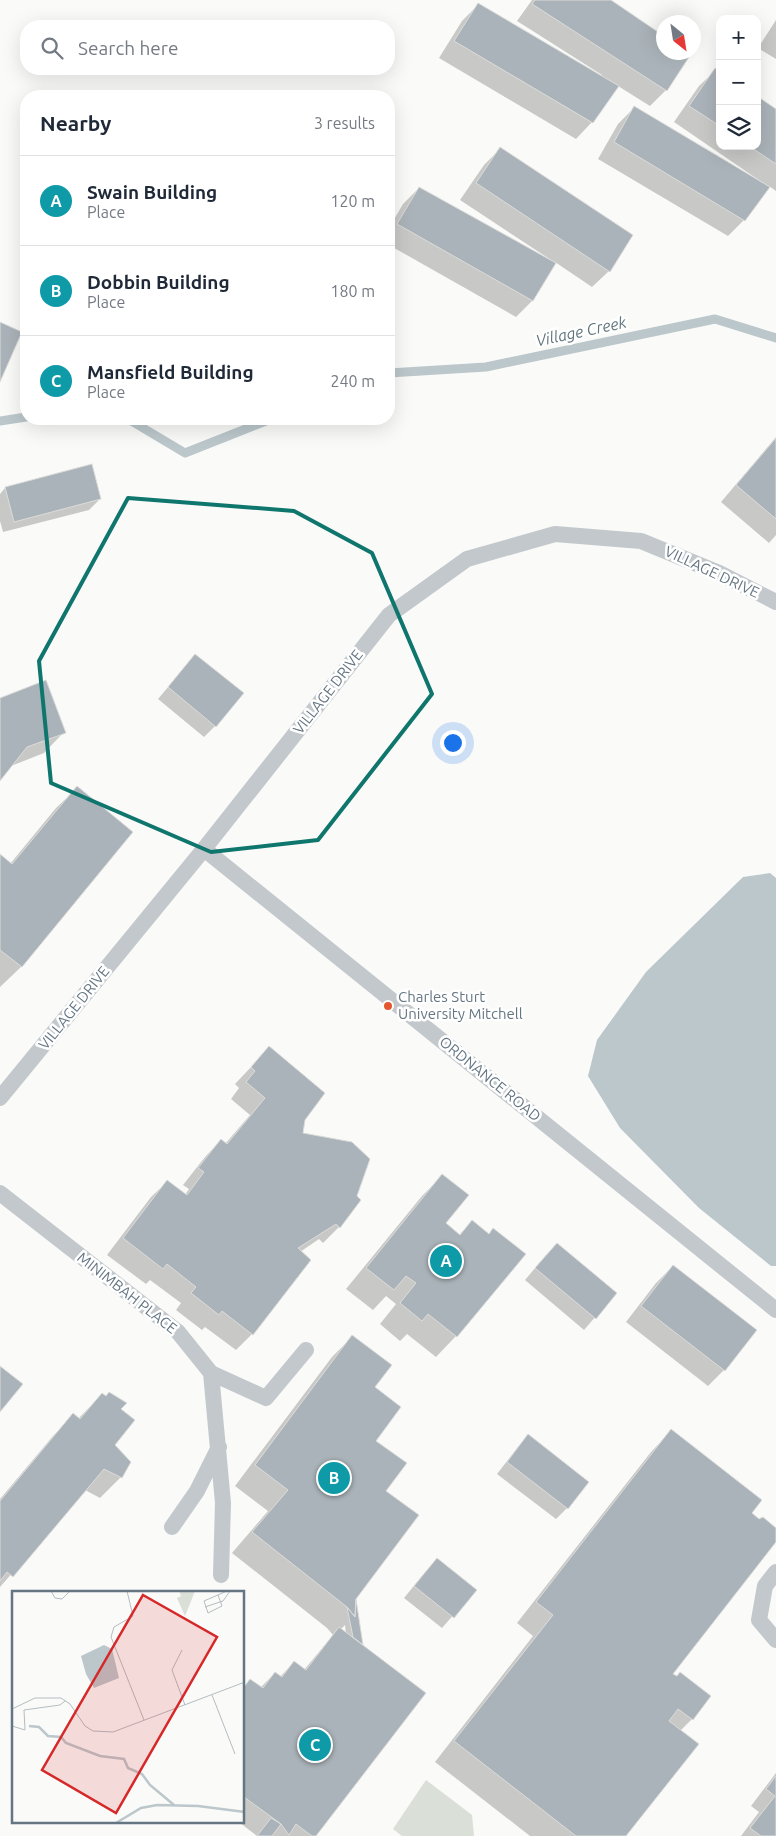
<!DOCTYPE html>
<meta charset="utf-8">
<style>
body{margin:0;font-family:Ubuntu,sans-serif;background:#f2f2f3;color:#1f2937}
.controls{position:absolute;right:15px;top:15px;display:grid;overflow:hidden;border-radius:10px;box-shadow:0 5px 20px #0002}
.controls button{width:45px;height:45px;display:grid;place-items:center;padding:0;border:0;border-bottom:1px solid #e0e1e3;background:#fff;color:#1f2937;font:25px sans-serif}
.compass{position:absolute;left:656px;top:15px;width:45px;height:45px;border-radius:50%;background:#fff;box-shadow:0 5px 20px #0002;rotate:150deg}
.you{position:absolute;left:452px;top:742px;width:18px;height:18px;margin:-12px;border:4px solid #fff;border-radius:50%;background:#1a73e8;box-shadow:0 0 0 8px #1a73e833}
.badge{display:grid;place-items:center;width:32px;height:32px;border-radius:50%;background:#0f766e;color:#fff;font-size:16px;font-weight:700}
.pin{position:absolute;translate:-50% -50%;border:2px solid #fff;box-shadow:0 1px 5px #0006}
.list{margin:0;padding:0;list-style:none}
h2{display:flex;justify-content:space-between;align-items:center;height:65px;margin:0;padding:0 20px;font-size:21px}
h2 small{font-size:16px;font-weight:400;color:#747a83}
.list li{display:grid;grid-template-columns:32px 1fr auto;gap:15px;align-items:center;box-sizing:border-box;height:90px;padding:0 20px;border-top:1px solid #e0e1e3}
.list b{display:block;font-size:19px;white-space:nowrap}
.list p{margin:0;font-size:16px;white-space:nowrap;color:#747a83}
.list em{font-size:16px;font-style:normal;color:#747a83}
.icon{flex:none;width:28px;height:28px;fill:none;stroke:currentColor;stroke-width:2;stroke-linecap:round;stroke-linejoin:round}
.map{position:relative;flex:none;width:776px;height:1836px;overflow:hidden}
.search{position:absolute;background:#fff;box-shadow:0 5px 20px #0002;left:20px;top:20px;width:375px;height:55px;display:flex;align-items:center;gap:12px;box-sizing:border-box;padding:0 18px;border-radius:20px;color:#747a83;font-size:19px}
.panel{position:absolute;background:#fff;box-shadow:0 5px 20px #0002;left:20px;top:90px;width:375px;height:335px;border-radius:20px}
.map>svg:first-child{display:block}
</style>
<div class="map">
<svg width="776" height="1836" viewBox="0 0 776 1836">
<rect width="100%" height="100%" fill="#fafaf8"/>
<!-- green -->
<path fill="#dadfd7" d="M426,1780l46,35 2,21h-72l-9,-7z"/>
<!-- water -->
<path fill="#bbc7cb" d="M770,873l6,5v388h-5l-72,-58 -79,-80 -32,-52 9,-36 49,-68 97,-95z"/>
<!-- shadow -->
<path fill="#0003" fill-rule="evenodd" d="M532,0h76l56,52 2,38 -16,16 -32,-20 -26,36 -16,17 -137,-81 23,-37 16,-16 122,72 2,-2 -85,-54z
M776,20v39l-18,-11z
M716,70l4,2v74h37l19,-36v81l-7,-5 -25,34 -16,16 -130,-77 20,-35 16,-16 128,76 1,-1 -89,-61 25,-36z
M500,149l109,122 -17,16 -37,-25 -23,39 -16,16 -127,-72v-17l14,-24 16,-16 131,73 1,-1 -91,-60 24,-35z
M776,437v98l-7,8 -48,-41z
M5,488l95,11 -11,11 -86,22 -3,-11v-27z
M195,655l20,71 -11,11 -46,-38z
M0,699l64,33 -20,21 -33,13 -11,13z
M77,788l54,44 -110,135 -21,20v-131l10,8 46,-56z
M269,1048l35,72 -2,14 57,66 -20,27 -16,16 -4,-4 -19,13 -48,82 -16,16 -31,-23 -3,3 -26,-20 5,-7 -31,-23 -4,4 -39,-29 44,-58 17,-16 17,14 4,-6 -6,-4 22,-28 16,-17 4,4 25,-29 -19,-16 8,-11 -4,-4z
M442,1176l2,47 15,12 13,-13 -16,114 -20,21 -29,-23 -7,7 -20,-17 16,-20 -10,-8 -13,14 -27,-21 76,-93z
M546,1255l70,38 -32,37 -59,-50z
M673,1266l51,104 -16,16 -82,-64 30,-39z
M352,1337l21,50 1,54 11,50 -31,108v6l8,40 -47,191h-58l-18,-14h5v-135l6,-7 10,8 15,-15 5,4 14,-15 10,8 29,-35 -6,-7 -95,-75 36,-42 -33,-25 97,-129zM345,1625l1,9 -6,-4z
M102,1394l17,15 -6,36 8,32 -21,21 -15,-8 -85,97v-88l53,-63 21,-21 4,4z
M671,1431l79,83 9,6 17,9v11l-104,134 20,45 -12,12 -55,105h-95l-95,-74 98,-126 -16,-13 134,-171z
M529,1436l58,46 -20,26 -11,11 -59,-45 21,-27z
M426,1571l49,19 -33,38 -38,-30z
M776,1773v63h-35l18,-24 -8,-6z"/>
<g fill="none" stroke-linecap="round" stroke-linejoin="round">
<!-- stream -->
<path stroke="#bbc7cb" stroke-width="9" d="M389,373l97,-6 229,-48 61,19
M128,419l57,34 86,-34
M0,421l26,-4"/>
</g>
<!-- building -->
<path fill="#aab3b9" stroke="#dcdcda" d="M535,0h76l53,36v16h24l3,2 -24,37 -135,-87z
M478,3l141,83 -26,37 -139,-82z
M715,68l5,3v55l-31,-20z
M757,96l19,13v55l-27,-18h8z
M634,106l136,81 -25,34 -131,-79z
M500,147l133,88 -23,37 -134,-89z
M419,187l137,76 -23,38 -136,-77z
M0,322l22,10 -22,50z
M776,438v81l-40,-34z
M92,464l9,35 -87,23 -9,-35z
M195,654l49,39 -28,34 -48,-40z
M46,680l20,53 -39,14 -27,34v-83z
M77,786l56,46 -111,135 -22,-17v-96l12,10z
M269,1046l56,47 -20,27 -2,13 49,9 18,17 -13,37 4,4 -21,28 -4,-4 -38,24 13,12 -58,75 -31,-24 -3,4 -28,-22 5,-6 -29,-23 -4,5 -40,-31 44,-58 20,15 17,-23 -6,-4 23,-29 6,5 38,-46 -19,-16 9,-11 -4,-4z
M442,1174l27,21 -23,28 14,12 12,-15 17,14 4,-6 33,26 -69,83 -29,-23 -6,7 -22,-18 16,-20 -10,-7 -12,14 -28,-22z
M557,1243l60,50 -21,26 -61,-51z
M673,1265l84,65 -32,41 -84,-65z
M352,1335l40,30 -17,22 26,20 -25,34 31,22 -21,28 33,24 -63,84 -1,18 -8,-10 -95,-75 36,-42 -33,-25z
M0,1366l23,18 -23,28z
M109,1392l18,11 -6,6 14,11 -20,25 16,17 -9,16 -18,-9 -91,108 -6,-5 -7,9v-80l73,-88 7,6 22,-26 4,3z
M671,1429l91,71 -10,13 7,6 4,-2 13,11v14l-103,132 4,2 3,-4 31,24 -18,24 -15,-11 -9,12 30,23 -73,92h-50l-122,-95 99,-126 -17,-13z
M528,1434l61,48 -21,27 -61,-47z
M437,1558l40,32 -23,28 -40,-32z
M356,1599l7,46 -10,-8 -6,-30 8,10z
M339,1627l87,66 -110,143h-4l-16,-12 -7,11 -8,-11 -37,-27v-110l6,-8 13,9 12,-16 7,5 12,-16 12,9z
M776,1776v60h-15l-11,-8 25,-32 -9,-7z
M271,1818l10,6 -9,12h-15z"/>
<g fill="none" stroke-linecap="round" stroke-linejoin="round">
<!-- lane -->
<path stroke="#c3c8cc" stroke-width="16" d="M204,849l572,461
M0,1098l204,-249 185,-234 78,-56 88,-25 86,7 78,32 57,29
M0,1193l178,139 33,41 12,130 -2,72
M211,1373l55,25 40,-48
M172,1527l25,-36 22,-44
M776,1572l-11,14 -6,34 17,20"/>
</g>
<!-- marked area -->
<path fill="none" stroke="#0f766e" stroke-width="4" stroke-linejoin="round" d="M128,498l166,13 78,42 60,141 -114,146 -107,12 -160,-69 -12,-122z"/>
<!-- markers -->
<circle fill="#e4572e" stroke="#fff" stroke-width="2" cx="388" cy="1006" r="5"/>
<g text-anchor="middle" stroke-width="5" stroke-linejoin="round" paint-order="stroke">
<!-- street labels -->
<g font-size="15" fill="#657683" stroke="#fff">
<text transform="translate(712 572) rotate(25)" y="5">VILLAGE DRIVE</text>
<text transform="translate(328 692) rotate(-52)" y="5">VILLAGE DRIVE</text>
<text transform="translate(74 1008) rotate(-51)" y="5">VILLAGE DRIVE</text>
<text transform="translate(490 1079) rotate(39)" y="5">ORDNANCE ROAD</text>
<text transform="translate(127 1293) rotate(38)" y="5">MINIMBAH PLACE</text>
</g>
<!-- poi labels -->
<g font-size="15" fill="#657683" stroke="#fff" text-anchor="start">
<text x="398" y="1002">Charles Sturt<tspan x="398" dy="17">University Mitchell</tspan></text>
</g>
<!-- water labels -->
<g font-size="16" font-style="italic" fill="#60757c" stroke="#fff">
<text transform="translate(581 331) rotate(-12)" y="6">Village Creek</text>
</g>
</g>
<!-- overview -->
<g transform="translate(12 1591)">
<rect width="232" height="232" fill="#fafaf8"/>
<path d="M167,0h16l-10,25 -8,-18 4,-2z" fill="#dadfd7"/>
<path d="M92,54l8,4 7,29 -25,10 -8,-14 -5,-18z" fill="#bbc7cb"/>
<path fill="none" stroke="#bbc7cb" stroke-width="2.5" d="M17,135l10,1 9,9 13,1 5,6 34,13 24,3 4,9 14,6 8,11 24,20M104,232l25,-15 16,-3 41,1 47,6"/>
<path fill="none" stroke="#b5bdc2" stroke-width="1" d="M39,0l4,7 7,1 8,-8M115,0l6,25 -19,11 -3,10 33,83M206,4l4,11 -14,7 -4,-12 23,-10M193,16l18,-6 7,-10M170,59l-10,20 13,35M200,104l23,59M0,118l23,-11h26l9,6 15,22 8,5 20,1 132,-50M0,135l13,4 -1,-20 36,-5 5,-4"/>
<path fill="#d62828" fill-opacity="0.15" stroke="#d62828" stroke-width="2.5" d="M131,4l74,42 -101,176 -74,-43z"/>
<rect width="232" height="232" fill="none" stroke="#657683" stroke-width="2.5"/>
</g>
</svg>
<div class="controls">
<button>+</button>
<button>−</button>
<button><svg class="icon" aria-label="layers" viewBox="0 0 24 24"><path d="M12 4l9 5-9 5-9-5zM3 14l9 5 9-5"/></svg></button>
</div>
<svg class="compass" viewBox="-18 -18 36 36"><path d="M0-13l5 13h-10z" fill="#e53935"/><path d="M0 13l5-13h-10z" fill="#747a83"/></svg>
<div class="you"></div>
<div class="pin badge" style="left:446px;top:1261px;background:#0f9aa8">A</div>
<div class="pin badge" style="left:334px;top:1478px;background:#0f9aa8">B</div>
<div class="pin badge" style="left:315px;top:1745px;background:#0f9aa8">C</div>
<div class="search"><svg class="icon" aria-label="search" viewBox="0 0 24 24"><circle cx="10" cy="10" r="6"/><path d="M15 15l6 6"/></svg>Search here</div>
<section class="panel">
<h2>Nearby<small>3 results</small></h2>
<ul class="list">
<li><span class="badge" style="background:#0f9aa8">A</span><div><b>Swain Building</b><p>Place</p></div><em>120 m</em></li>
<li><span class="badge" style="background:#0f9aa8">B</span><div><b>Dobbin Building</b><p>Place</p></div><em>180 m</em></li>
<li><span class="badge" style="background:#0f9aa8">C</span><div><b>Mansfield Building</b><p>Place</p></div><em>240 m</em></li>
</ul>
</section>
</div>
